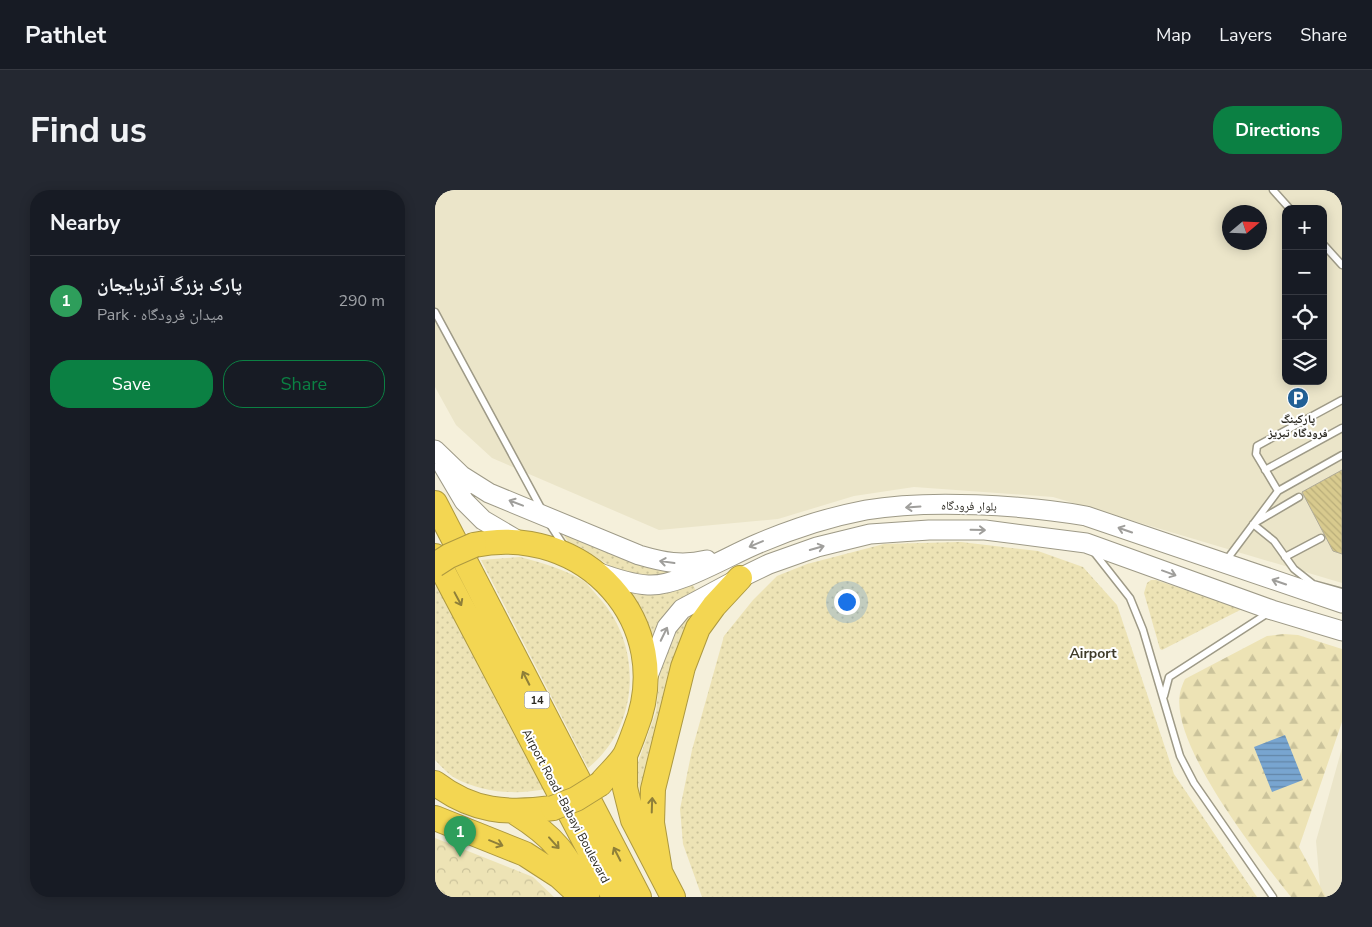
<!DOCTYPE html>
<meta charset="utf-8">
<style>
body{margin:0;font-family:"Nunito Sans","Noto Naskh Arabic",sans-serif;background:#242831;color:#f1f3f6}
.controls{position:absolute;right:15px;top:15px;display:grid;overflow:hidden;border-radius:10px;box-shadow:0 2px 12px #0003}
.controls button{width:45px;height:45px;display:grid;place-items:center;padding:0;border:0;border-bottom:1px solid #363941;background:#171b24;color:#f1f3f6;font:25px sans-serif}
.compass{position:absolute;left:787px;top:15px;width:45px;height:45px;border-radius:50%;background:#171b24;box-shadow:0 2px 12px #0003;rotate:71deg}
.you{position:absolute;left:411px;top:411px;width:18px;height:18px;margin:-12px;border:4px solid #fff;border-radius:50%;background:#1a73e8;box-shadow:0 0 0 8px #1a73e833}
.badge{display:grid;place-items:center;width:32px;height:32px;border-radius:50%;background:#0b8043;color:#fff;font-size:16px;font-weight:700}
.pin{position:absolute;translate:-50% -41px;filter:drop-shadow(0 1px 2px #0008)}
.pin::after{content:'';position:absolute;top:26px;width:18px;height:15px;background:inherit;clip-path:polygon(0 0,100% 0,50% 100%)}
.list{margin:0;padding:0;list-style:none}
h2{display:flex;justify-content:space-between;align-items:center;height:65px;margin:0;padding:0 20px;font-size:21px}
h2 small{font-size:16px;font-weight:400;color:#9ea1a6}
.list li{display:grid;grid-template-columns:32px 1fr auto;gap:15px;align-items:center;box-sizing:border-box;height:90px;padding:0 20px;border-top:1px solid #363941}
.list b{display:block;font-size:19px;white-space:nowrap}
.list p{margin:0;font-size:16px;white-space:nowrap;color:#9ea1a6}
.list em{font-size:16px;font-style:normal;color:#9ea1a6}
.actions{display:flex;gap:10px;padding:15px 20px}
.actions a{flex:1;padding:11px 0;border:1px solid #0b8043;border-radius:20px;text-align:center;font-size:18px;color:#0b8043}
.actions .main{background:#0b8043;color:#fff}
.icon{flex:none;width:28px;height:28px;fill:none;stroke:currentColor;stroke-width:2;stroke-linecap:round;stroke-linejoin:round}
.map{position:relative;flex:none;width:907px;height:707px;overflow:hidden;border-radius:20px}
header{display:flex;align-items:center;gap:30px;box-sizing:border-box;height:70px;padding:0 25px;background:#171b24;border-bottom:1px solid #363941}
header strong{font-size:24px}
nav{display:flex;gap:28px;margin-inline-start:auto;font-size:18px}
.intro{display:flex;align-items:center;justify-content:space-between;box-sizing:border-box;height:120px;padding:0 30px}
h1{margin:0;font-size:35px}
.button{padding:12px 22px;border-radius:20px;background:#0b8043;color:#fff;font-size:18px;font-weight:700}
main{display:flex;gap:30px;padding:0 30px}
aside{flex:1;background:#171b24;border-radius:20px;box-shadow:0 2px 12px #0003}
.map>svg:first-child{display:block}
</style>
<header>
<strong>Pathlet</strong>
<nav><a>Map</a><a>Layers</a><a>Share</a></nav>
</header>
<div class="intro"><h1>Find us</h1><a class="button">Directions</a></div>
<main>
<aside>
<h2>Nearby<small></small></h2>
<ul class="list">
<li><span class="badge" style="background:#2e9e5b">1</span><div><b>پارک بزرگ آذربایجان</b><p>Park · میدان فرودگاه</p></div><em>290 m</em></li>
</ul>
<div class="actions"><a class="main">Save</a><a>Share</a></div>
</aside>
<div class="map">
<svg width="907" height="707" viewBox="0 0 907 707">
<defs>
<pattern id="grass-dots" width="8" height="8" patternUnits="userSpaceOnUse" patternTransform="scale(1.25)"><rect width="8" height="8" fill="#ede3b5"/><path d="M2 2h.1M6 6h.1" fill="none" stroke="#cbc39b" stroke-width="1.8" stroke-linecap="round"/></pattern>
<pattern id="forest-firs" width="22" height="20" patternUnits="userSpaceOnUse" patternTransform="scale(1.25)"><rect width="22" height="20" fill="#ede3b5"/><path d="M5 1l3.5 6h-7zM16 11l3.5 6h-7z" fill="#cbc39b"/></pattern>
<pattern id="park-crowns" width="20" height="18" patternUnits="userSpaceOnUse" patternTransform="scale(1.25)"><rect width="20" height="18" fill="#ede3b5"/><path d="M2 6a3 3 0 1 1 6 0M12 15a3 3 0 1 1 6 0" fill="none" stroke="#cbc39b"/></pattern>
<pattern id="water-rules" width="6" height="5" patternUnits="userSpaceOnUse" patternTransform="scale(1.25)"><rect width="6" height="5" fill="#78a5d0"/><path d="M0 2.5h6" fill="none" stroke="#6386a8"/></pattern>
<pattern id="building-back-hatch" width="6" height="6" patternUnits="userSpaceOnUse" patternTransform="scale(1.25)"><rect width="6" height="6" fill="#d8ca8e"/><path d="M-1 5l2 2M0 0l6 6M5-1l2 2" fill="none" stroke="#baae7a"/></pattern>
</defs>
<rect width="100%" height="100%" fill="#f5f0db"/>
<!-- built -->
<path fill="#ebe5c9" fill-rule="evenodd" d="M0,0h907v393l-289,-86 -139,-10 -60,9 -76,23 -119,11 -167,-72 -36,-33 -21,-38zM851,19h37v172h-37zM794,22h30v30h-30z
M907,558v149h-21l-5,-56z"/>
<!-- grass -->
<path fill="url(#grass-dots)" d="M124,337c38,17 77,40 119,45l-31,6 -23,-3 -42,-27 -14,-6z
M526,352l77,9 45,16 34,38 57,169 83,123h-555l-19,-53 -3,-35 12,-59 32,-114 29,-36 24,-24 30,-12 77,-20z
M85,367c22,6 44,12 64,24 6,5 12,14 18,20 41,49 37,126 -14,167l-107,-208z
M716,390h5l86,29 -80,41 -2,-1 -16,-56 3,-10z
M5,393l106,206c-30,6 -63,4 -91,-11 -7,-4 -14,-12 -20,-18v-173z
M257,393l4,8 -42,50 -12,-30 -15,-22z
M255,424l-41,156 -6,49 -9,-33 2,-18 20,-56 5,-49 10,-27z"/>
<!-- forest -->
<path fill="url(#forest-firs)" d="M848,444l15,1 44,14v73l-43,125 27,50h-35c-32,-40 -121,-152 -111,-204 1,-5 3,-10 5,-14l82,-43z"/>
<!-- park -->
<path fill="url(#park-crowns)" d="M0,648l98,39 21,20h-119z"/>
<!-- water -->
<path fill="url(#water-rules)" d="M850,545l18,45 -31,12 -18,-45z"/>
<!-- building -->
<path fill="url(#building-back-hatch)" stroke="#afaa97" d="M907,280v84l-9,-3 -31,-59z"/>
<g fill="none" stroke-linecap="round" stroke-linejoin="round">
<!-- lane casing -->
<g stroke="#9e9a87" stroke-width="9">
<path id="lane" d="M838,0l17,19
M888,54l19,21
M0,122l107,198
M830,280l77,-42
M843,301l-22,-37 1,-8 85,-46
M864,307l-46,27 21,17 20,28 19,15 29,8
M114,333l15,23
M658,361l37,47 13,32 37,126 14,27 79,114
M850,367l36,-19
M790,372l53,-71 64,-36
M729,506l5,-19 99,-64"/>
</g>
<!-- secondary casing -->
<g stroke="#9e9a87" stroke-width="21">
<path id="secondary" d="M0,260l27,26 27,17 150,62c24,7 43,11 68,5
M9,277l20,34 19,19 34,20
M162,382c16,6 34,12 51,13 30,2 80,-29 109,-41 35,-15 72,-27 109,-34 63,-11 157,-5 220,6l256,87
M213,486l19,-49 15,-18 58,-31 29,-14 48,-17 53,-13 59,-4h56l101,13 186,67 70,21"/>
</g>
<!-- highway casing -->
<g stroke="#ad9940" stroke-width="26">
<path id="highway" d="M0,313l204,394
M39,355c110,-23 204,78 161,185 -3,8 -6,17 -10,25 -6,10 -17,19 -25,29
M0,366l179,341
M190,565v33l8,32 40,77
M0,593c38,29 72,31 118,25
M81,623c40,25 50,41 71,82
M0,628l90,36 34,22 23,21
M225,681l-8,-48 1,-34 30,-122 15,-39 16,-22 26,-28"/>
</g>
<!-- lane -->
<use href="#lane" stroke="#fff" stroke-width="6"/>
<!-- secondary -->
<use href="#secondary" stroke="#fff" stroke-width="19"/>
<!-- highway -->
<use href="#highway" stroke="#f3d652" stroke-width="24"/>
<!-- highway-bridge casing -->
<g stroke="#ad9940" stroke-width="26" stroke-linecap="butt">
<path id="highway-bridge" d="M0,375l14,-9 25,-11
M118,618l23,-9 24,-15"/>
</g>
<!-- highway-bridge -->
<use href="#highway-bridge" stroke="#f3d652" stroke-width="24"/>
</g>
<!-- one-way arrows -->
<defs><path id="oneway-shaft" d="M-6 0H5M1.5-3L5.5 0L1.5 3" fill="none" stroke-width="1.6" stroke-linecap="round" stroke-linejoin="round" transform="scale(1.25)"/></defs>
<g stroke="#9f9e9b">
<use href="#oneway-shaft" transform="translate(81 313) rotate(-159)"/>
<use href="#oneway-shaft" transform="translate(478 317) rotate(176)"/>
<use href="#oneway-shaft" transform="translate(543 340) rotate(1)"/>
<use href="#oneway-shaft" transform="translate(690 340) rotate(-161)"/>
<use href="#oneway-shaft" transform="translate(321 354) rotate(157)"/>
<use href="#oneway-shaft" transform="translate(382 358) rotate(-16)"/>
<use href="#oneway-shaft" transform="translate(232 372) rotate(-172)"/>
<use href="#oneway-shaft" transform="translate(734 383) rotate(20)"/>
<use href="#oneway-shaft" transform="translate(844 392) rotate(-161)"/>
<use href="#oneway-shaft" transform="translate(229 444) rotate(-64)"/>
</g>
<g stroke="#8e7f39">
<use href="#oneway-shaft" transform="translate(23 409) rotate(62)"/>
<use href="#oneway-shaft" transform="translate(91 488) rotate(-117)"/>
<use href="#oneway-shaft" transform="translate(217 615) rotate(-88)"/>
<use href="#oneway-shaft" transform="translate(61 653) rotate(22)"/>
<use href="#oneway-shaft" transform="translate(119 653) rotate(48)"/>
<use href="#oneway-shaft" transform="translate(182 664) rotate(-117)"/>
</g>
<!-- icons -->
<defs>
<g id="parking-disc" transform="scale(1.125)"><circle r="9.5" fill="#216096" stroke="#fff"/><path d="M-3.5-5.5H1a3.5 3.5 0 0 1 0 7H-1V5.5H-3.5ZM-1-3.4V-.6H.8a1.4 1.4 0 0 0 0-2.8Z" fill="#fff"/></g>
</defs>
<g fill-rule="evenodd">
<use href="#parking-disc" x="863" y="208"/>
</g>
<g text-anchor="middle" stroke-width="4" stroke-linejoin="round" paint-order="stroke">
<!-- shield labels -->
<rect fill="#fff" stroke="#6a6863" stroke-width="1" x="89.5" y="501.5" width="25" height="17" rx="4"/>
<g font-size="11" font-weight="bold" fill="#2a2820">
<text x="102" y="514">14</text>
</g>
<!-- poi labels -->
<g font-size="12" font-weight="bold" fill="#2a2820" stroke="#fff">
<text x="863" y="233">پارکینگ<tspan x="863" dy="14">فرودگاه تبریز</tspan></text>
</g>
<!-- street labels -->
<g font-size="12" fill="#2a2820" stroke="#fff">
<text transform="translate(534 316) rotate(1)" y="4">بلوار فرودگاه</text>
<text transform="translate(131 616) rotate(62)" y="4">Airport Road -Babayi Boulevard</text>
</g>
<!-- neighbourhood labels -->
<g font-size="14" font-weight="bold" fill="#3f3b2a" stroke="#fff">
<text x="658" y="468">Airport</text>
</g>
</g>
</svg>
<div class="controls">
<button>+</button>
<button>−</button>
<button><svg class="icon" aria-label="locate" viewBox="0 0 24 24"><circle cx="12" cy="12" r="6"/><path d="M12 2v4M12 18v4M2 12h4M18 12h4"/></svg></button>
<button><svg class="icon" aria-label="layers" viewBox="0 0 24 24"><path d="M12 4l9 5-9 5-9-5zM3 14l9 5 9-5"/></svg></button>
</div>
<svg class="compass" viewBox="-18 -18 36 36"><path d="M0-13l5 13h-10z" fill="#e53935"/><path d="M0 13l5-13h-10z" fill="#9ea1a6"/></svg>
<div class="you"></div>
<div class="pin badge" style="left:25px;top:667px;background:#2e9e5b">1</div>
</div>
</main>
